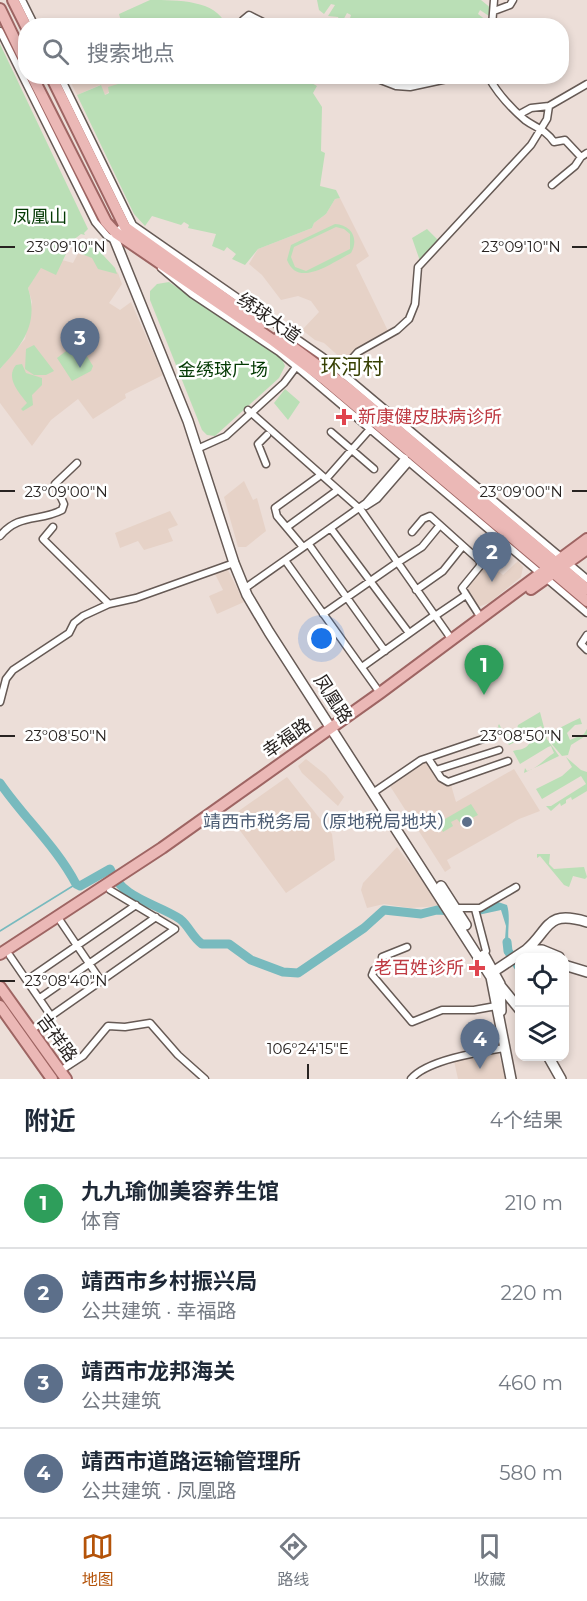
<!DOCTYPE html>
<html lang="zh">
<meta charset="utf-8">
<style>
body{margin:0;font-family:Montserrat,"Noto Sans SC",sans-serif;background:#f6f6f7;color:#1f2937}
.controls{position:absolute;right:18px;bottom:18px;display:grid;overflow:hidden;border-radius:12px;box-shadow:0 3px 9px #0003}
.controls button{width:54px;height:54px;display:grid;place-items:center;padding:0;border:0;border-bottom:2px solid #e0e1e3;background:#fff;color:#1f2937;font:30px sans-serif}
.you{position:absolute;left:322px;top:639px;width:21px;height:21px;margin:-15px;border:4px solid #fff;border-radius:50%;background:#1a73e8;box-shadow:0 0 0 9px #1a73e833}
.badge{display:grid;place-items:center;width:39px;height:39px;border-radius:50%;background:#b45309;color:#fff;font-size:20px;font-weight:700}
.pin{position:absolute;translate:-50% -50px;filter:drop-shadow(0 2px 3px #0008)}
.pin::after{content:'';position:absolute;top:32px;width:21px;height:18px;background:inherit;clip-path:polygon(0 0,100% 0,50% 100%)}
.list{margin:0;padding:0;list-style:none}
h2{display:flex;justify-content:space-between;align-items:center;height:78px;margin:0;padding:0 24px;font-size:26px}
h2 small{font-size:20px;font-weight:400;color:#747a83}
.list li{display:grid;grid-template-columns:39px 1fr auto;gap:18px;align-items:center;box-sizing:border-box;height:90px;padding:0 24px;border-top:2px solid #e0e1e3}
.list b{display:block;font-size:22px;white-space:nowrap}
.list p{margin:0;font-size:20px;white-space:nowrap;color:#747a83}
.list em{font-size:20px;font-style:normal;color:#747a83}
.icon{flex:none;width:33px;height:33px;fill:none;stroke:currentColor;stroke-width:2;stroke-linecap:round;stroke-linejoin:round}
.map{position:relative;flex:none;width:587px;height:1079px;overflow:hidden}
.search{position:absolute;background:#fff;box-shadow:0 3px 9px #0003;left:18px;right:18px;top:18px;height:66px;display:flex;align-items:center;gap:15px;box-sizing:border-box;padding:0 21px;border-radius:24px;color:#747a83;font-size:22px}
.sheet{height:438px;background:#fff}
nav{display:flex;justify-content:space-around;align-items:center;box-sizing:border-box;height:84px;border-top:2px solid #e0e1e3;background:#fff;font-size:16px;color:#747a83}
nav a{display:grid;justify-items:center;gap:3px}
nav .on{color:#b45309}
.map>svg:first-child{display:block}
</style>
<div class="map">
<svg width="587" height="1079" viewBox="0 0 587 1079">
<rect width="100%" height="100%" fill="#ecded8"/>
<!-- built -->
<path fill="#e6d2c7" d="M68,77h48l2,7 -13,11 -5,-10 -23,10z
M340,198l29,58 -13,9 33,68 -45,28 -20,-18 -9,-3 -13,-10 17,-18 -8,-11 -13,-5 -17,4 -19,-25 -13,-11 9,-15 54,-21 2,-5 12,-9 9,-15z
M84,242l34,31 4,11 -13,19 11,7 11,-8 32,73 -38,19 1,4 -33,21 -15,-20 -27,21 -19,26 -32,-43v-34l25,-30 7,-37 -4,-14 2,-4 11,-16 21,-8 11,3z
M244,481l9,19 4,-2 9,33 -20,16h-8l-14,-50z
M170,511l8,14 -10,4 5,12 -29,9 -6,-9 -18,7 -5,-15z
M518,561l5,6 -2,10 -32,26 -11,4 -12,-22 20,-23 17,13z
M227,568l17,34 -27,12 -8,-18 14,-6 -9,-18z
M306,759l20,16 18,22 -6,9 -36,-33 -4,-7z
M426,760l18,23 7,2 5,17 58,-33 26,42 -21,8 -72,41 4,8 -6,4 -55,-86z
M287,777l45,57 3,26 -49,33 -56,-76z
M397,847l20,26 23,33 -30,2 -26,-4 -17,4 -6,-18 2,-7z
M498,1051l8,28h-48l-4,-18z"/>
<!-- green -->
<path fill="#badfb6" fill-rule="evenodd" d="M150,0c28,0 66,0 76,25h-111l6,-4 -2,-7z
M317,0h164l11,9v9l-12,-8 -2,4 13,10 -143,1 3,-10 -4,-2 -6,11 -3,-7 -10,-1 7,-11 -4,-1 -7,10 -5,-4z
M0,44l88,185 -4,4 1,2 -4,-1 -9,7 -16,34 -15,-7 -13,20c11,36 -5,56 -28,81z
M116,77h185l16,9 -4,7 9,14 -1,44 4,2 -5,33 16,4 4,8 -5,1 -9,15 -12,9 -2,5 -54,21 -13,16 -13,-6 4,-5 -9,-7 -3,4 -12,-5 4,-12 -28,-6 1,-3 -5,-3 -3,3 -29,-9 -7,10 -11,-12 -57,-119 24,-10 4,10 4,-2 -1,-6 10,-3z
M335,224c17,1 24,15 16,29 -18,9 -53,36 -64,7l4,-15zM336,227l8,2 6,5v15l-44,22 -11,-4 -4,-10 3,-10z
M427,229l11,11 -18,21 -8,-23z
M83,243h9l23,25 2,6 -19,-5 -6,-11 -13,-5z
M169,282l112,75 4,9 -6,12 -64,58 -8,-1 -5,-5 -52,-130v-9l7,-7z
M78,342l15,24 -2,5 -19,10 -15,-23z
M34,345l20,26 -8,4h-12l-9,-6 1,-20z
M22,364l4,9 16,5v7l-10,10 1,10 -10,6 -2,-2 6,-6c-8,-11 -22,-25 -11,-38z
M285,389l15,13 -12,18 -14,-17z
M540,712l7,27 12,17 -35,17 1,-5 2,3c10,-2 17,-12 27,-18l-3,-7 -3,1 -28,17 -7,-13c4,-2 13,0 17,-9l15,-8 -4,-8c-15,5 -19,13 -32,19l-4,-7 9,-5 -11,4 -5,-11 1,-2 6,11 12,-6 1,-4z
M580,718l2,6 -7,1 -8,8 3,7 14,-6 3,-5v6l-16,10 -3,10 -6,1 -12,-14 -2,-8c11,-6 21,-11 32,-16z
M566,757l15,13 6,2v19l-15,9 -1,-3 -5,3v3l-5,3 -1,-3 -9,8 -5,-5h5l35,-22 -5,-8 -39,23 -6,-10 26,-13 10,-9z
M471,804l7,11 -6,3 2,3 -12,4 -5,-6 -6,3 2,4 -10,6 -5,-9z
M537,854h13l-1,10 5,5 30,-2 3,10 -2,2 -12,-3 -4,11 -5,-2 -24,-29 -3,2z"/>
<!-- water -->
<path fill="#78babe" d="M495,901l12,4c5,15 -3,35 5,47l-5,3 -3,-2 2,-27 -5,-16 -23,5v-4z"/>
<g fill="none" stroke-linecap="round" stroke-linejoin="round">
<!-- stream -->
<path stroke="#78babe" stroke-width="1.5" d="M0,931l76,-47"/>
<!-- river -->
<path stroke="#78babe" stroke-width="9" d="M0,783c24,35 56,63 76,101l4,2 30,-17c12,30 46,34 70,50 9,7 12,18 22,25h27l22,16 32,12 15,1 66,-45 20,-18 37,4 16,-4 17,1
M507,942l1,9 12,18"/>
<!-- street casing -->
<g stroke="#665a55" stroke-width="9">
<path id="street" d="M22,0l13,26
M494,11l16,-6 3,-5
M247,26l-4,-6 6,-5 22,11
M492,26l2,-26
M0,31l95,191 12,14 9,5
M60,76l73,149 190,132 264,222
M370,76l26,10 14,1 51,-11
M488,76c8,15 23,32 37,44 11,8 20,9 29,22l11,-2 16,17 6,-4
M520,114l11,-6 18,-2
M552,185l23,-19 6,-9
M161,268l31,26 87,58 308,261
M341,371l17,-19 39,-22 12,-11 6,-15 3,-37 113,-122 16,-26 2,-13 38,-22
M248,410l113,100 91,130
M331,432l43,37
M197,449l29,-13 58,-53 12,-16
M266,464l-8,-20 9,-9
M326,479l44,-50
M366,506l11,-7 32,-37
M53,527l-10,12 66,65 27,-6 98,-35
M287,527l48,-35
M332,530l77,103
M412,532l11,-13 7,-3 50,45v5l-18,22 19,30
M0,536c19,-23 39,-14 62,-26l2,-6 -9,-20 22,-21
M310,546l75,105
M303,547l-26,-31 -2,-8 43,-31
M287,563l93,130
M397,563l25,-16 18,-22
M244,589l122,-86 39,-45
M416,590l27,-19 20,-25
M323,614l72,-50
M435,616l31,-21
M587,635l-6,9 6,6
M362,667l70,-50
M0,702l6,-23 7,-9 56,-37 5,-10 9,-7 26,-12
M428,758l13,20 7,4 60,-21
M436,770l63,-20
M377,790l44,-30 68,-23
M455,908h25l36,-21
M475,909l11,42 -2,4
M61,922l40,59
M407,947l-25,10 1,7 -9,6 -2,5 40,47 30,-12h32l22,-4
M10,956l41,60
M27,980l109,-75
M40,998l116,-81
M31,1030l144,-101 -65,-39
M60,1071l23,-15 25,-30 17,1 25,-4 28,32 27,24
M411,1079c16,-19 68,-27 93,-31"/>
</g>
<!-- secondary casing -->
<g stroke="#665a55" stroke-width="12">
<path id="secondary" d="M121,230l-7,8 74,183 46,142 13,32 22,37 222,345 20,102
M441,886l25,39
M526,950c24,-20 19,-41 61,-28
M484,955l16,29 1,27
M564,965l23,7
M490,974l36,-24h16l17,7
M499,984l21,26
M548,1056l13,23"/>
</g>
<!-- primary casing -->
<g stroke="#9e6563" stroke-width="14">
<path id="primary" d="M13,0l13,26
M0,9l26,54
M32,76l74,146 10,11 155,106 53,40 263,222
M51,76l74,151 136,97
M279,337l69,51 239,201
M531,589l56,-40
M0,954l162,-106 218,-155 207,-154
M0,987l66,92
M0,1006l52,73"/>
</g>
<!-- street -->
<use href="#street" stroke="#fff" stroke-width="6"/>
<!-- secondary -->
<use href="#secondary" stroke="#fff" stroke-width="9"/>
<!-- primary -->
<use href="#primary" stroke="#ebb8b6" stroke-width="10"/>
</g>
<!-- ticks -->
<path fill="none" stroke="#282321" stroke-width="2" d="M0,247h15M572,247h15M0,491h15M572,491h15M0,736h15M572,736h15M0,981h15M308,1064v15"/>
<!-- markers -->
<g fill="#e0444e" stroke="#fff" stroke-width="2">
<path d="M341 408h6v6h6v6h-6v6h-6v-6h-6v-6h6z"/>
<path d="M474 959h6v6h6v6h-6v6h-6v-6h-6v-6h6z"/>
</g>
<circle fill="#5c6f8a" stroke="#fff" stroke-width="2" cx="467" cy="822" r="6"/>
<g text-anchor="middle" stroke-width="5" stroke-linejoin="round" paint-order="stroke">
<!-- park labels -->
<g font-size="18" fill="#033903" stroke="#fff">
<text x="40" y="223">凤凰山</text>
<text x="223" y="376">金绣球广场</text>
</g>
<!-- street labels -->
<g font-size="18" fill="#282321" stroke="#fff">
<text transform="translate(269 318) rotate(35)" y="6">绣球大道</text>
<text transform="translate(333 699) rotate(57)" y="6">凤凰路</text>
<text transform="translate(287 738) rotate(-35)" y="6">幸福路</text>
<text transform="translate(57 1038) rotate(54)" y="6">吉祥路</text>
</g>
<!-- health labels -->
<g font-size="18" fill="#be3a42" stroke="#fff" text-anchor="start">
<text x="358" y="423">新康健皮肤病诊所</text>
<text x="464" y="974" text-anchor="end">老百姓诊所</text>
</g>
<!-- service labels -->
<g font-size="18" fill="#4e5e75" stroke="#fff" text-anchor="end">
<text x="455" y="828">靖西市税务局（原地税局地块）</text>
</g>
<!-- quarter labels -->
<g font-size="21" fill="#374003" stroke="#fff">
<text x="352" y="374">环河村</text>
</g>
</g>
<g font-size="15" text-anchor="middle" fill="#282321" stroke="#fff" stroke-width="5" stroke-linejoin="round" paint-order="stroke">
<text x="66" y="252">23°09'10"N</text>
<text x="521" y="252">23°09'10"N</text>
<text x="66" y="497">23°09'00"N</text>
<text x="521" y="497">23°09'00"N</text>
<text x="66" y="741">23°08'50"N</text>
<text x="521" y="741">23°08'50"N</text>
<text x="66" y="986">23°08'40"N</text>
<text x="308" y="1054">106°24'15"E</text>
</g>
</svg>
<div class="controls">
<button><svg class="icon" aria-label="locate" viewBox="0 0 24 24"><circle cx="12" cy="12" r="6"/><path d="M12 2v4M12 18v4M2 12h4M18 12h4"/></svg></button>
<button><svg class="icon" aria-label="layers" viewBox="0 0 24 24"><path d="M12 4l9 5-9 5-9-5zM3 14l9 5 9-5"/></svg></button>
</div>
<div class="you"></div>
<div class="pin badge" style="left:484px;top:695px;background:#2e9e5b">1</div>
<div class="pin badge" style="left:492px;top:582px;background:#5c6f8a">2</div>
<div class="pin badge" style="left:80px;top:368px;background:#5c6f8a">3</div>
<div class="pin badge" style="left:480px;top:1069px;background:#5c6f8a">4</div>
<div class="search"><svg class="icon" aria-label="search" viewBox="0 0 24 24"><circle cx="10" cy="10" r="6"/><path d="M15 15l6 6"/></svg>搜索地点</div>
</div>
<section class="sheet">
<h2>附近<small>4个结果</small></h2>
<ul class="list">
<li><span class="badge" style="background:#2e9e5b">1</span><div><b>九九瑜伽美容养生馆</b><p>体育</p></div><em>210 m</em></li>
<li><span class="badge" style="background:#5c6f8a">2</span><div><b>靖西市乡村振兴局</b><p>公共建筑 · 幸福路</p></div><em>220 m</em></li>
<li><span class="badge" style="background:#5c6f8a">3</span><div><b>靖西市龙邦海关</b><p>公共建筑</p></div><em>460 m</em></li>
<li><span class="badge" style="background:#5c6f8a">4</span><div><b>靖西市道路运输管理所</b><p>公共建筑 · 凤凰路</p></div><em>580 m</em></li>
</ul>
</section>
<nav>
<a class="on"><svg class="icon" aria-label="map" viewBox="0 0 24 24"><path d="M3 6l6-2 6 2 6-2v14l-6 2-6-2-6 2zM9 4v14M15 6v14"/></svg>地图</a>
<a><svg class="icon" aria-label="directions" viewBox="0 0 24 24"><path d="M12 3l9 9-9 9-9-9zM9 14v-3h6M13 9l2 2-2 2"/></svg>路线</a>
<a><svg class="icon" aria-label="saved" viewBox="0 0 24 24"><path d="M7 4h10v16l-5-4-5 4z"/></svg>收藏</a>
</nav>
